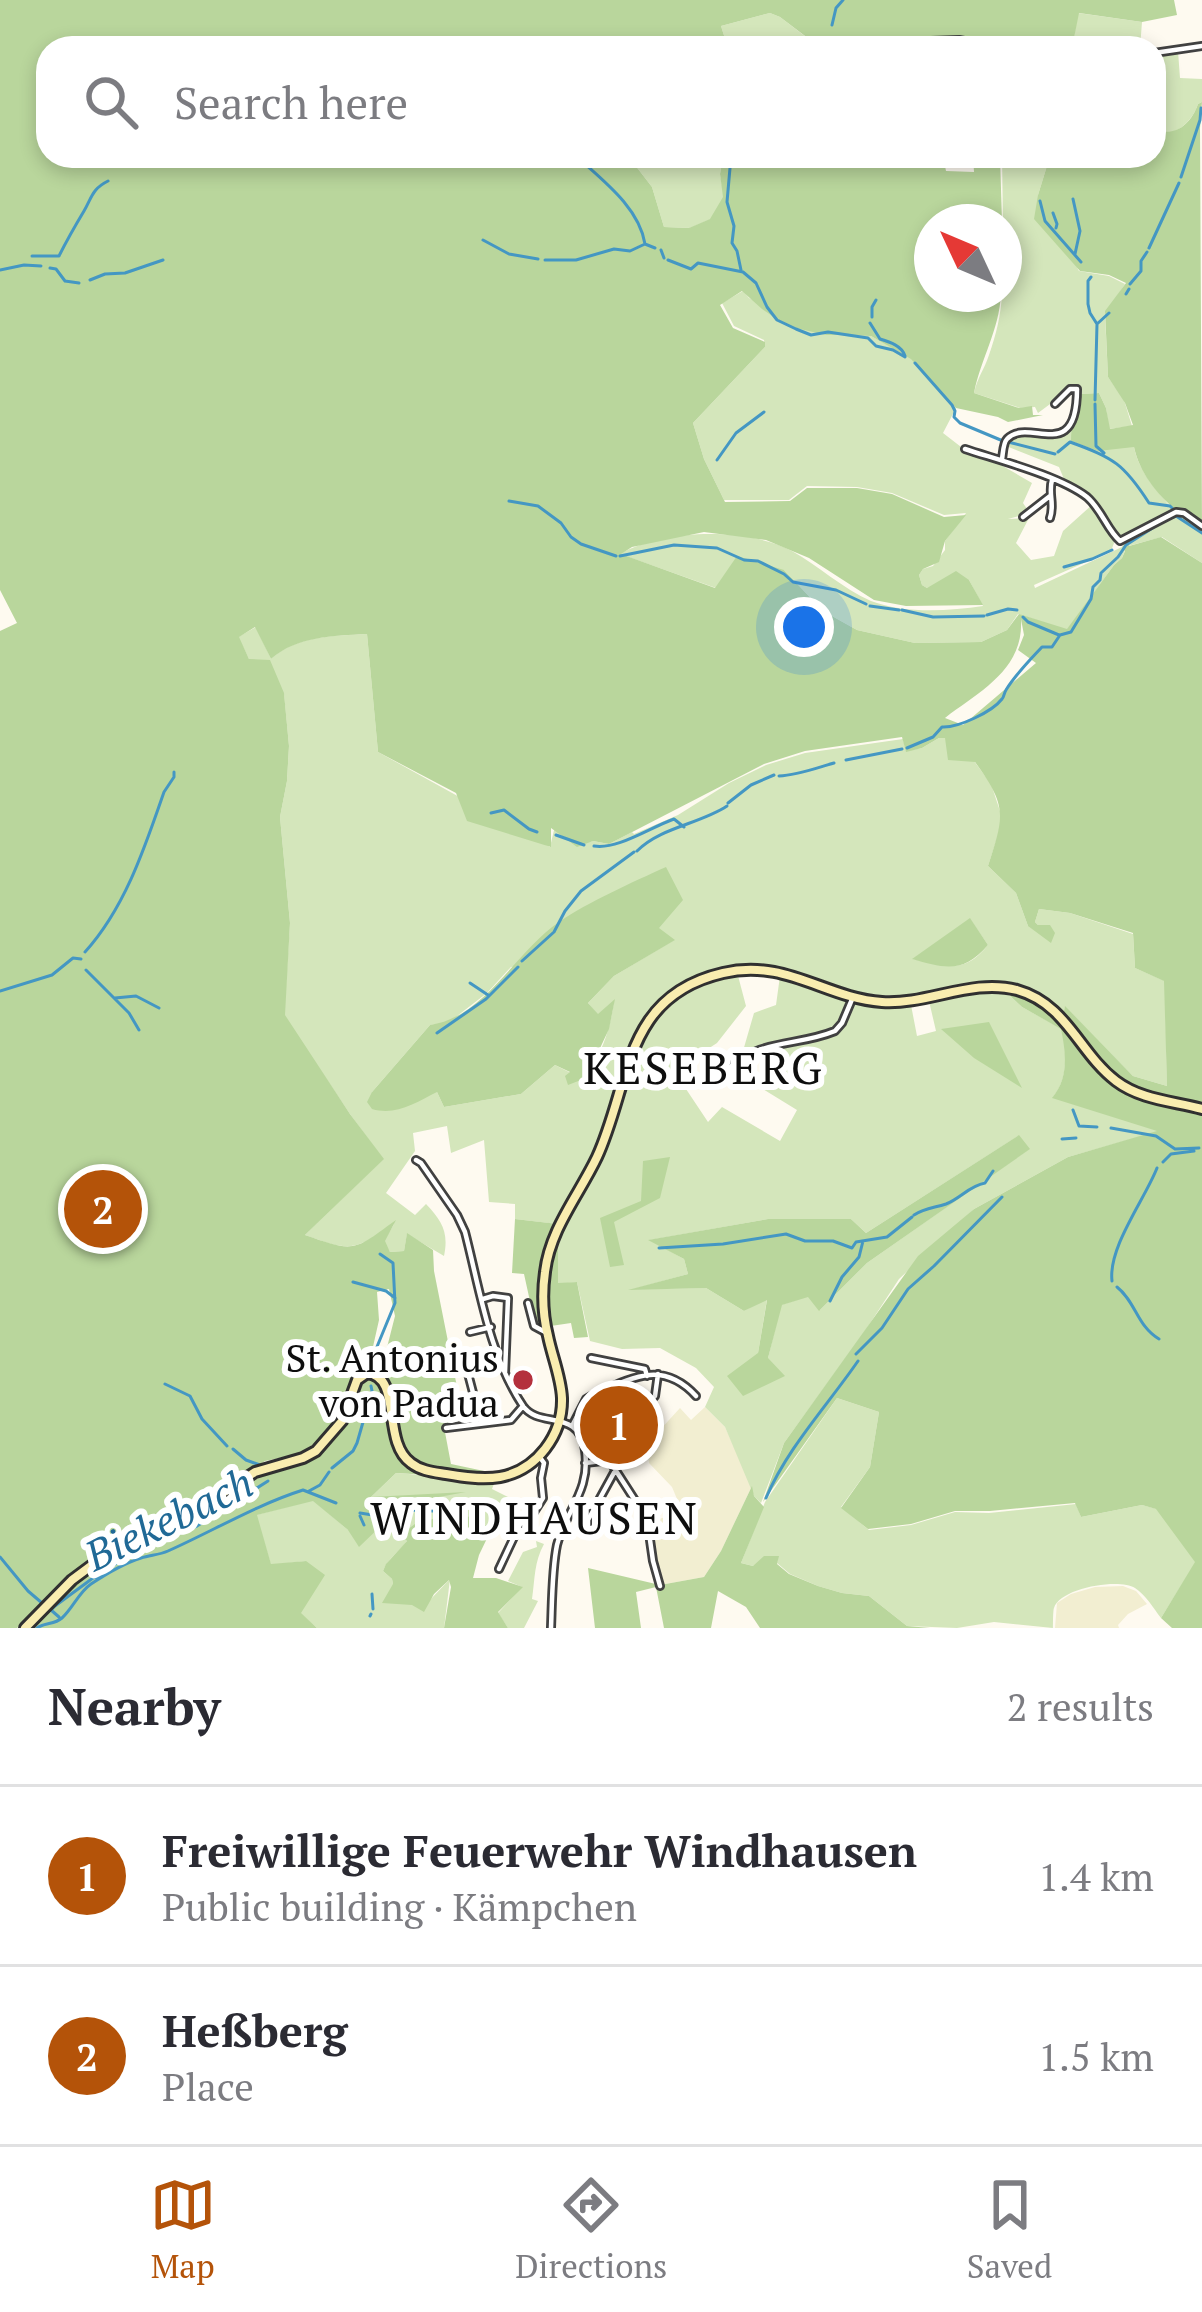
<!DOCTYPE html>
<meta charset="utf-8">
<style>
body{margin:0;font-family:"PT Serif",serif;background:#f7f7f7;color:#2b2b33}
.compass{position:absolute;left:914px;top:204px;width:108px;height:108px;border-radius:50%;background:#fff;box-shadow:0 6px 18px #0003;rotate:314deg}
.you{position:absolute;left:804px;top:627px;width:42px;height:42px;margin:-30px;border:9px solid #fff;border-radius:50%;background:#1a73e8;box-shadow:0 0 0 18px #1a73e833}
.badge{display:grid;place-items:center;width:78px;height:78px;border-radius:50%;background:#b45309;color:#fff;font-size:39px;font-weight:700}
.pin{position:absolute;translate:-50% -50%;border:6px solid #fff;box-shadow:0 3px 12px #0006}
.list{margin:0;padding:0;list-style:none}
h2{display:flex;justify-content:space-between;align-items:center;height:156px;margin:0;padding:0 48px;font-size:51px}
h2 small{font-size:39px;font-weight:400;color:#7c7c81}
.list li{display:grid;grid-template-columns:78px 1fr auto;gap:36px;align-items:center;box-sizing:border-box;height:180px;padding:0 48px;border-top:3px solid #e1e1e2}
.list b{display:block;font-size:45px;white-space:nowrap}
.list p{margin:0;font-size:39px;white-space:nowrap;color:#7c7c81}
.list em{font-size:39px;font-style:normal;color:#7c7c81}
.icon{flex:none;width:66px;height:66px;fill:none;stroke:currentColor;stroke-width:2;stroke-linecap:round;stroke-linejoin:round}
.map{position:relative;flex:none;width:1202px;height:1628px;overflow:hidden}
.search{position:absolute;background:#fff;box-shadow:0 6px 18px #0003;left:36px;right:36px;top:36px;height:132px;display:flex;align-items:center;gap:30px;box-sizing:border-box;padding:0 42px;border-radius:36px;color:#7c7c81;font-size:45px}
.sheet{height:516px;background:#fff}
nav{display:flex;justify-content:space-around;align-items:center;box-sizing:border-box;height:168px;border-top:3px solid #e1e1e2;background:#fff;font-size:33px;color:#7c7c81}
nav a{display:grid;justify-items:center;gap:6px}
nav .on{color:#b45309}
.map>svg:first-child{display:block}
</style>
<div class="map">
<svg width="1202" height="1628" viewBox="0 0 1202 1628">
<rect width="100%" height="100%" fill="#fefaf0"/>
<!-- farmland -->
<path fill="#f2eed1" d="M705,1407l20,20 27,59 -31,65 -17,26 -44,8 -4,-3 -5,-60 31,-11 -10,-24 -23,-24 -2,-19 33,-36 11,12z
M1123,1586l13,5 11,13 -19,10 -10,11 1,3h-64l2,-25 14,-9 24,-7z"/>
<!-- green -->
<path fill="#d4e6bb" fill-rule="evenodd" d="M770,13l10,4 30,23 -12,8h-70l-7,-22z
M1078,13l64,9 -2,26h-68z
M1178,51l2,27 22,1v23l-4,2c-5,15 -16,26 -32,31l-12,-6v-75z
M628,156h95l-3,18 4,23 -13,22 -21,9 -26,-1 -12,-40z
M1002,156h48l-12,39 41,76 30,5 16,8 -20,31 3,62 16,23 8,26 -23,3 -3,-21 -7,-15 -19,1 -2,-7h-5l-35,26 -3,-6 -15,1 -46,-15c4,-17 10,-23 15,-38 7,-20 12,-40 13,-61h2z
M743,291l6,7 77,37 45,1 40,22 45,50 -13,25 22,17 37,12 -1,3 31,18 -9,20 4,6 -8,7 -11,3 21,-1 -13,25 15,17 23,-4 9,-25 30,-27 14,14 -22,-24 -19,-10 -7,-17 -53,-21 4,-8 14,-4 25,2 22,-11 63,22c5,26 24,44 40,64l-47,27h-7l-12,-17 6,22 -3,8 -77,34 1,3 87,-41 3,3 -3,8 -8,7 -47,65 -49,-16 -11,16 -26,12 -66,1 -58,-13 -34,-19 -39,-41 -68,18 -96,-34c44,-25 127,-27 172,-3 27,15 51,38 79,50 34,13 77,10 112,5l-14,-26 -42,8 -5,-3 -3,-10 4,-6 10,-3 12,-16v-9l21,-28 -22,2 -52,-22 -35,-6 -50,-1 -18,14h-65l-20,-41 -11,-36 72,-76 -1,-7 -30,-14 -12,-23z
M1181,513l21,17v33l-40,-26 -34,9 -1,-5 42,-25z
M256,627l15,32c26,-24 63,-23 96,-25l11,118 172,95 5,-21 25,18 13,-3 16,3 23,-12 2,2 44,-19 51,-32 37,-18 39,-12 98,-14 3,12 16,-3 17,-10h6l29,23 17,23 12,36 -15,46 28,27 12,33 10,-1 -3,-3 4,-13 31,4 63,21 2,34 30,13 2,105 -34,-10 -68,-69 -1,6c-61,-59 -116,-11 -186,-18 -46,-5 -89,-26 -136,-29l-5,6 9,34 -29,37 -43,28 34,51 14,-15 58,34 17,-31 -36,-22 5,-44 -23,7 11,-38 22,-8 4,-29c48,15 79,29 131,29l6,31 19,-5 -7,-30 43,-8 36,1 14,13 40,22c4,24 7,48 -9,68l107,34 -92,26 -94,52 -75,70 -36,55 -79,109 -23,60 -7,-7 -29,-69 -20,-20 9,-20 -18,-19 -36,-20 -38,1 -32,-8 -13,-59 -19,2 -1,-60 -42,-5v-15l-26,-2 -5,-62 -33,13 -4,-27 -34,7 2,18 -29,42 29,22 11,-11c16,17 23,28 18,52l-37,-22 -3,17 -14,1 -6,-11 10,-17c-41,27 -43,28 -89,11l78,-76 -33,-45 -66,-98 6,-93 -10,-106 7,-36 2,-35 -5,-52 -35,-35 -11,-22zM970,919l18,26c-24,30 -42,21 -75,14zM674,940l-60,36 -26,27 10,12 16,-13c-4,25 -10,48 -26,69l-17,2 -16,-8 -34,29 -77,13 -7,-15h-65l58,-67 18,-2 39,-30 24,-26zM1018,1136l11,13 -162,114 -47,47 -12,-14 -27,9 -13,53 -10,-5 9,-54 -23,12 -38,-23 -72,1 54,-15 -4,-15 -34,-19 118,-21h83l15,14z
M837,1398l42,14 -9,55 -29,40 28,23 42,-5 44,-13 34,1 87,-9 5,13 61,-12 15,4 39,53 -35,56c-7,-9 -15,-23 -26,-30 -16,-10 -75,0 -81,20 -1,1 -1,19 -1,20l-59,-6 -37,6 -50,-2 -38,-30 -27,-3 -24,-7 -28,-12 -13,-11 1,-6 -25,9 -12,-3 24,-61z
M396,1473l99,8 -3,8 26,13 5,-3 -10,13 11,4 -3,3 -13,-4 -9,16c-46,-22 -54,-21 -98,4l6,6c-7,10 -19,17 -24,30l9,8 1,5 35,18 22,-23 -6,49h-127l-17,-15 6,-52 -35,4 -15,-50 57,-15 35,30 42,-24 61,-12 -81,4z
M536,1541l8,3c-10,18 -9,35 -12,55l6,2 -14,27h-16l-10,-15 24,-26 -14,-6 15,-29 14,-5z"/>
<!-- forest -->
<path fill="#b9d69c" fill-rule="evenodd" d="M0,0h1174l3,15 -35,7 -63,-9 -7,35h-274l11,-9 -29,-22 -10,-4 -49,13 7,22h-680v108h580l24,31 12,40 25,1 21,-9 13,-22 -3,-23 3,-18h48l1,9 31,-2v-7h140l3,15 28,1 -1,-16h27l2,66h-70v72h69c-2,37 -20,64 -27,99l45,15 13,-2 1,9h10l-35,7 -10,-5 -42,-9 -45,-49 -40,-23 -45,-1 -39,-9 -25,-17 -20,-18 -22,14 13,23 32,14v5l-72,76 11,36 21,43 65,-1 17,-13h50l35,6 52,23 22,-2 -21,26 -6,21 -16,7 -4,6 3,10 5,3 29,-17 13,9 14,25 -77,1 -32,-6 -65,-42 -43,-18 -62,-8 -72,15 -11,7 94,34 22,-32 47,14 39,41 34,19 58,13 66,-1 26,-12 12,-16 48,15 47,-64 8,-7 3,-7 -3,-4 5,-6 2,5 32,-9 41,26v1065h-30l-11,-10 34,-56 -39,-53 -14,-4 -61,12 -6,-14 -85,8h-35l-44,13 -43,5 -27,-21 29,-41 9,-55 -42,-14 -74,104 21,-59 134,-187 56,-47 94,-52 89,-26 -105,-33c17,-20 14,-45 9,-69l-39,-22 -14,-13 -36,-1c40,-4 57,4 91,23l2,-10 68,70 34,10 -3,-105 -29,-13 -2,-35 -63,-20 -31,-4 -4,13 3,3h12l5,8 -4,10 -23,-17 -12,-33 -28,-27c16,-50 20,-59 -13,-104l-27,-2 -3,-22h-6l-17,10 -16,4 -4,-15 -97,14 -41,13 -155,80 -16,-3 -16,6 -26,-19v19l-84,-26 -11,-28 -78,-41 -11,-118c-34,2 -70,2 -96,25l-16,-32 -16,10 10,22 21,1 14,33 5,53 -2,35 -7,36 10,106 -5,92 65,99 34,45 -79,76c51,18 48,16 91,-15l-11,21 5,11 14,-1 3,-18 26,17 1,21 25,126 -8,11 2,17 -9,2 7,37 33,7 1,5c-28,-4 -73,-1 -85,-32 -4,-12 -5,-26 -7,-38 -2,-13 -3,-24 -12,-35l14,-55 -6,-27 -12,3 2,28 -11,49 -12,7 -17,43 -16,18 -23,17 -35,7 -67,45 -86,41 -30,20 -65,61h-17v-997l17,-8 -17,-33zM1021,619l3,16 -6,15 18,13 -73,62 -18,-7c35,-27 79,-48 76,-99z
M1202,102l-2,26 2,402c-29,-20 -60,-46 -68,-83l-36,4 -27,-10c0,-16 5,-30 9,-47l19,-1 7,15 4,21 23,-4 -8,-22 -17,-26 -3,-66 21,-28 -17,-8 -29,-4 -46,-52 4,-24 12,-39h104v-27c21,9 37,-5 44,-25z
M666,867l17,33 -24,28 16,12 -61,36 -26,27 10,11 17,-15 -6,30 -23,49 -18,7 -3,-9 5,-4 -15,-7 -34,29 -77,13 -7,-15c-22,11 -41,24 -65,17l-5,-7 5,-10 58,-67c55,-8 85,-73 129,-103 29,-20 74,-40 107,-55z
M970,918l18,27c-24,28 -42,24 -76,14z
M989,1022l33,66 -48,-30 -33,-29z
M1019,1135l11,14 -163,114 -48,48 -11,-14 -26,8 -14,53 17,18 -42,20 -16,-20 31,-23 9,-53 -23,11 -38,-23 -78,2 60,-16 -4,-15 -36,-19 120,-21h83l15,14z
M670,1157l-10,41 -46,24 10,43 -14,2 -10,-49 41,-17 2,-40z
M515,1219l43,5v59l19,-1 11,55 -14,1 -3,-15 -27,4 -9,-3 -11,-50 -12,-1z
M371,1376c40,21 -14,84 74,100l-49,-3 -25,24 95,-5 -76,14 -14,7 8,10 -25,24 -11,-17 -35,-29 -56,14 14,49 35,-3 19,14 -24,38 16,15h-285l21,-25 34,-33 31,-21 84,-39 57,-36 44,-11 12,-7 23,-23 20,-46 5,-8z
M752,1486l2,10 10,11 -23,56 12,3 11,-10h15l-2,8 12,10 29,12 24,7 27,3 38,30 23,2h-170l-14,-21 -28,-16 -7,37h-47l-8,-41 -20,5 5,36h-46l-7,-60 72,17 44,-8 17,-26z
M446,1515h19l27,13 -13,27 -6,23h23l27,9 -25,25 10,16h-64l7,-41 -2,-7 -15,14 -10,18 -12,-7 -30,-2 11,-19 -1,-5 -9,-8 3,-7 21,-23 -7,-6 15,-11z"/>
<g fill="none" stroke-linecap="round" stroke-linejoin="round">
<!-- stream -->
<path stroke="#4497c3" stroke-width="3" d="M832,25l4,-17 7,-8
M576,156c26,24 63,51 69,88
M728,158l2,10 -3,34 7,24 -2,17 5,8 4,19
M1181,177l19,-57 1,-12
M1073,199l7,32 -5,23
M1040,201l5,20 36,41
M1053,213l4,11 -1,4
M483,240l26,14 29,5
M1149,248l30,-65
M661,250l3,8
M32,256h27c8,-16 16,-30 25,-45 8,-14 8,-22 24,-30
M545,260h31l38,-11 16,2 15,-7 10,4
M668,260l23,9 7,-6 45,9 13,11 11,24 10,13 19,9 15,6 17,-3 40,6 8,8 17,4 12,7
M50,268l6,1 9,12 14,2
M0,270l24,-5 17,1
M1091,277l-3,4v23l2,9 7,11 -2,76
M90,280l15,-6 20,-1 38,-13
M1130,284l11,-13v-10l6,-9
M1126,294l3,-5
M872,317v-10l4,-7
M870,323l10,16c10,3 22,7 25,17
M1097,324l12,-11
M915,363l37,42 3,6 -1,6 6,6 43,18
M1095,404l1,42 8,7
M1008,442l47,12
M1058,452l12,-10c44,16 54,22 79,61l21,3 2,2
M717,460l19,-27 28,-21
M509,501l29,5 23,17 10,14 10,7 35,12
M1168,519l8,-3 26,17
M620,556l54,-11 43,3 27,12 14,1 26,13 9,8 43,8 30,14
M1064,567l28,-8 20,-9
M870,606l29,4
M902,610l31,7 51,-1
M987,615l21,-6 9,1
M1023,617l5,5 31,13
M907,748l26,-11 9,-10c16,1 50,-15 60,-28 2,-2 2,-6 4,-9 9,-15 23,-29 36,-43h10l8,-12 11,-3 20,-33 2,-12 7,-7 1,-7 17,-16 8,-12 39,-25
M846,760l56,-11
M779,776c19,-1 37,-8 55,-13
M728,803l23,-18 23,-10
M491,813l13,-3 25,19 8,3
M556,835l28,10
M594,846c23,4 55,-18 80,-27l10,8
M637,851c24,-24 63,-27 90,-45
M85,952c40,-44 60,-105 79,-160l10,-15v-5
M522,961l32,-29 11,-21 16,-20 53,-39
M86,970l43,43 10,17
M470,983l18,12
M0,991l52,-16 21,-17 8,1
M115,998l21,-2 23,12
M437,1033l49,-34 32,-32
M1073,1110l6,16 18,1
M1111,1128l45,8 19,13 24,-1
M1062,1139l14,-1
M1163,1162l8,-8 23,-3
M914,1215c11,-7 20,-7 32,-11 15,-6 23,-18 39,-21l8,-12
M659,1248l64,-4 63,-10 19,7h28l19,7 4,-6 31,-5 25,-20
M1112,1281c-4,-34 33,-82 45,-113
M353,1282l33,9 9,7
M1117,1287c19,15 20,39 42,52
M830,1301l12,-24 17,-20 4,-16
M856,1354l26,-26 26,-39 26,-23 68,-69
M376,1368l-2,-14 21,-51 -2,-40 -13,-9
M165,1384l25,12 12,23 25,27
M233,1449l13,11 14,5
M332,1468l21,-17 4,-8 15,-52 -1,-5
M309,1491l11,-6 9,-13
M766,1498c22,-51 61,-92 92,-137
M360,1513l25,4 28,-7 20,1
M360,1516l4,9
M0,1557l28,34 14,12
M372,1594l1,15
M370,1616l1,-2
M59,1617l-8,-7 4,-4 38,-28 11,-4 17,-15 20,-6 21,-13 35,-14 71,-45
M37,1628c9,-6 17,-3 25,-10 11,-10 17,-26 29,-34 15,-10 34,-21 50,-26 9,-3 18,-3 27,-7 45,-20 88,-46 135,-61l33,13"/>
<!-- street casing -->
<g stroke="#414141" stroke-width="10">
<path id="street" d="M806,48l11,-3 142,-5 42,8
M1154,53l48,-7
M965,449c33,11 95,27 122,48 15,13 20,33 33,44l56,-29 8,1 18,13
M1002,459c1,-5 1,-16 5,-20 22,-23 70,27 70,-50h-7l-15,15
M1023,517l27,-21
M1050,518c5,-14 -2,-24 2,-38
M728,1069c34,-31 68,-22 107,-38l7,-8 11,-26
M416,1160l5,3 36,52 8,17c15,58 24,123 58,174 16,23 56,2 62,44 6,41 -19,60 -28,95 -5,24 -5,59 -6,83
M483,1299l10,-3 15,2 -3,75
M528,1303l6,23 13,7
M470,1332l21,-5
M591,1358l54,11 2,7
M481,1423l-15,-57 4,-8 27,-6
M572,1426l14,-27 5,-3c40,-18 71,-37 105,0
M446,1428l65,-8 12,-14
M602,1461l12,-12 6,-16 35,-37 3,-22
M585,1463l17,-2 9,2 36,56 6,42 7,25
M588,1525v-5l28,-51
M499,1569l24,-51 11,-6 9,-14 -2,-20 3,-15 -5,-7"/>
</g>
<!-- secondary casing -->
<g stroke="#303030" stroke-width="14">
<path id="secondary" d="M25,1628l47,-48 43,-32 74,-33 66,-43 48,-14 13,-7 26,-30 15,-41 10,-7c36,3 14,69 44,90 10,8 23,9 35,11 17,3 36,6 54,3 37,-7 63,-42 62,-79 -1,-21 -10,-42 -14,-62 -5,-20 -6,-43 -3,-64 5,-43 34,-77 52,-115 34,-74 26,-161 126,-184 62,-15 102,25 159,29 46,3 90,-24 135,-12 50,14 62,63 99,91 25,19 57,20 86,28"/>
</g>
<!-- street -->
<use href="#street" stroke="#fff" stroke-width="4.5"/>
<!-- secondary -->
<use href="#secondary" stroke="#f9edb0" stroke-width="8"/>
</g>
<!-- markers -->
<circle fill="#b4303d" stroke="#fff" stroke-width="4.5" cx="523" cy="1380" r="12"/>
<g text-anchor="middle" stroke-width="12" stroke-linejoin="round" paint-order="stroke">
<!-- poi labels -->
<g font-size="39" fill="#0e0e0e" stroke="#fff" text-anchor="end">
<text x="499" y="1372">St. Antonius<tspan x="499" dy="45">von Padua</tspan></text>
</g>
<!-- water labels -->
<g font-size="42" font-style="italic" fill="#206996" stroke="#fff">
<text transform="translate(169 1519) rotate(-26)" y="15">Biekebach</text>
</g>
<!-- quarter labels -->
<g font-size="45" letter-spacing="3" fill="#0e0e0e" stroke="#fff">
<text x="704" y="1084">KESEBERG</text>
<text x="535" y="1534">WINDHAUSEN</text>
</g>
</g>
</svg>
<svg class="compass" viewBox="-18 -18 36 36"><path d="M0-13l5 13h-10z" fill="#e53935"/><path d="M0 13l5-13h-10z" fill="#7c7c81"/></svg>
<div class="you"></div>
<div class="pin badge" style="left:619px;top:1425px">1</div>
<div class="pin badge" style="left:103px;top:1209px">2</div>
<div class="search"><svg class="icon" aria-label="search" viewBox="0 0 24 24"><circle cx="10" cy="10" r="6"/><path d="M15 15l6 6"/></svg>Search here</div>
</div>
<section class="sheet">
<h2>Nearby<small>2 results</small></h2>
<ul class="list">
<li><span class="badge">1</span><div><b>Freiwillige Feuerwehr Windhausen</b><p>Public building · Kämpchen</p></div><em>1.4 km</em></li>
<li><span class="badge">2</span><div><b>Heßberg</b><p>Place</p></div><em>1.5 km</em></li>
</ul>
</section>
<nav>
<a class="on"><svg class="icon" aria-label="map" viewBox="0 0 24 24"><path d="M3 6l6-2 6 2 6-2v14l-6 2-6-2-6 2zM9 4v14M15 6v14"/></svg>Map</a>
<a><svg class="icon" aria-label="directions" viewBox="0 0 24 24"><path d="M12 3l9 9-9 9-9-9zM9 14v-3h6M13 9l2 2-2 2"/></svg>Directions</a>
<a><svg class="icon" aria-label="saved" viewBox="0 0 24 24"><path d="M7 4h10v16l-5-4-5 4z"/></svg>Saved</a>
</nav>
